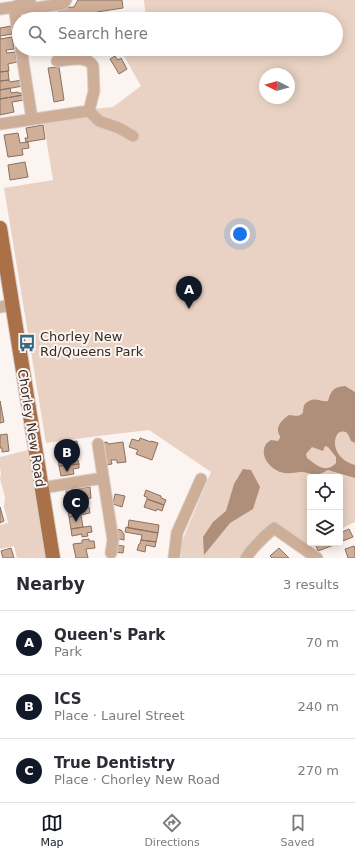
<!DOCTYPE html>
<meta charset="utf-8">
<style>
body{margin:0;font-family:"DejaVu Sans",sans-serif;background:#f7f7f7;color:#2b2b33}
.controls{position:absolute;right:12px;bottom:12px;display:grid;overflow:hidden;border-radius:4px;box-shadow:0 2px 10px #0003}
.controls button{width:36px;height:36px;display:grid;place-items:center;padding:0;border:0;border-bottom:1px solid #e1e1e2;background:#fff;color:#2b2b33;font:20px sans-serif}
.compass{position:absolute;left:259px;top:68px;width:36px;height:36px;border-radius:50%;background:#fff;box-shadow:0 2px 10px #0003;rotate:275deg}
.you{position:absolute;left:240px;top:234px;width:14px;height:14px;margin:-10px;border:3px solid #fff;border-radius:50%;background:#1a73e8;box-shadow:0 0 0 6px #1a73e833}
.badge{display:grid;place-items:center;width:26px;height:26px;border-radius:50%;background:#111827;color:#fff;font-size:13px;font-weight:700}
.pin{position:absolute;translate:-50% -33px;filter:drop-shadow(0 1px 2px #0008)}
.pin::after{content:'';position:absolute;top:21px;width:14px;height:12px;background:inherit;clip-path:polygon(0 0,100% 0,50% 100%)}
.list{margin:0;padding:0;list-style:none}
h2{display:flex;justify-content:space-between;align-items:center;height:52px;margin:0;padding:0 16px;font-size:17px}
h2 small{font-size:13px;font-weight:400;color:#7c7c81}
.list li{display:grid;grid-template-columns:26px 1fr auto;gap:12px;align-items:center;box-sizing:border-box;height:64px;padding:0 16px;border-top:1px solid #e1e1e2}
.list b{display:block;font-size:15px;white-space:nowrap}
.list p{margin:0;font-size:13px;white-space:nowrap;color:#7c7c81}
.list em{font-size:13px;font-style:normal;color:#7c7c81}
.icon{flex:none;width:22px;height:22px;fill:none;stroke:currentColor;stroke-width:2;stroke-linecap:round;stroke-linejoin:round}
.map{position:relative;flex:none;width:355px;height:558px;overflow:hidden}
.search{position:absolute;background:#fff;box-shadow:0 2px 10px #0003;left:12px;right:12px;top:12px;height:44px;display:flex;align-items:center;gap:10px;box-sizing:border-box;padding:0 14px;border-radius:22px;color:#7c7c81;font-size:15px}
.sheet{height:244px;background:#fff}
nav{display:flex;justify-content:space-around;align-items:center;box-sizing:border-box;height:56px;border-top:1px solid #e1e1e2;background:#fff;font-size:11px;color:#7c7c81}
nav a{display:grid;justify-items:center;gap:2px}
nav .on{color:#111827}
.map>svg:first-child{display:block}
</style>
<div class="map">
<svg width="355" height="558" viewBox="0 0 355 558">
<rect width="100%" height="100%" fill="#fbf4f1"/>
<!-- green -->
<path fill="#e9d2c3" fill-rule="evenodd" d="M144,0h211v522l-15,7v-52h-30v66h1l-5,4 -33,-23 -27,25 -7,9h-58l1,-17 29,-69 -62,-42 -51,6 -52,7 -42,-255 49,-8 -11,-66 71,-7 28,-21 -21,-37h216v-30h-190zM265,74h24v24h-24z
M36,448l17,110h-36l-3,-12 -14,3v-24l8,-2 -4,-16 1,-10 -5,-18 1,-6 -1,-5v-11z"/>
<!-- water -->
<path fill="#af8f7a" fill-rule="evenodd" d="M345,386l10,6v51l-4,-2c-3,-7 -4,-12 -13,-8 -9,14 3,29 17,32v13l-27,-8 -12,6c-5,-2 -10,-4 -15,-4 -5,0 -11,2 -16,1 -12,-1 -27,-16 -19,-29 1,-1 3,-3 5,-4l7,1 2,-3v-2c-6,-9 2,-16 9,-21 23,4 8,-9 20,-14 7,-4 11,1 19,0 3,-10 5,-14 17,-15zM325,446l3,1 8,10v6c-10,11 -20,2 -29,-5l-1,-4 6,-7 11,4z
M243,469l8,1 9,17 -7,22 -23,14 -26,32 -1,-18 10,-15 13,-11 8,-27z"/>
<!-- building -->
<path fill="#d0af99" stroke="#8a705f" d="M78,0h44l1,8 -26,4 3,3 -3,4h-54l16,-3v-5l3,-3 12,-1z
M11,26l1,8 -12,2v3v-11z
M12,37l2,12 -8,1 1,3 8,-1 2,10 -9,2 1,7 -9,1v-33z
M115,56l3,4 3,-2 6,11 -8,5 -9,-15z
M59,67l5,33 -10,2 -6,-34z
M8,71l1,9 -9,1v-9z
M9,80l1,2 12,-2 1,6 -23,4v-9z
M10,88l1,5 7,-1v1h5v2l-23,4v-9z
M23,95l1,5 -12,2 2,10 -14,3v-16z
M43,125l2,14 -19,3 -1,-4h3l-2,-10z
M18,133l2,10 8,-1 1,6 -7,1 1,6 -15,2 -4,-22z
M25,162l3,15 -18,3 -2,-15z
M0,401l4,21 -4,1z
M7,434l2,17 -7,1v-4h-2v-13z
M140,438l11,4v-1l7,2 -6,17 -16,-6 2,-4 -9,-3 3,-8 7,2z
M77,441l2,10 -7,2v2l-13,2 -2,-13z
M107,442l1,2 15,-2 3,20 -9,1v-3h-6l1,4 -8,1 -3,-22z
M72,455v5h6l1,4 -20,2 -1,-9z
M79,464v4l-6,1 1,5 -13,2 -2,-10z
M90,487l1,11 -4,1v2h-4v2l-7,1v-2l-9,1 -1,-13z
M146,490l15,6v2l5,2 -2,5 -17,-6v-2l-3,-1z
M115,494l10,2 -3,11 -9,-3z
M147,499l17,6 -2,6 -5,-2 -1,2 -12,-4z
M0,507l4,14 -4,2z
M89,507l1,6 -21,4 -1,-7z
M81,515l2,12 -12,2 -2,-12z
M129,520l30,5 -1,8 -30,-5z
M91,526l1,6 -5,1 1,3 -6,1v-3l-10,2 -1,-7z
M126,527l32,6 -2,9 -15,-2 1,-5 -17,-3z
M115,529l6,1 3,4v6l-8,-2z
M349,529l4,8 -13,5v-9z
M89,539v2h5l1,7 -9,1 2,9h-12l-3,-14 9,-1v-3z
M141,540l15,2 -1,5 -9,-2 -1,7 -8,-2 2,-6h1z
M315,543h24l-21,8z
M116,545l8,1 -1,7 -8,-1z
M354,546l1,3v9h-7l-3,-9z
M11,548l3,10h-11l-2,-7z
M279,548l10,10h-17l-2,-2z"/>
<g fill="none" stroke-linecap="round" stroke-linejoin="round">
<!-- minor casing -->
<g stroke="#d8d0cc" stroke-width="13">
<path id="minor" d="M14,7l15,2 33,-5 2,-1 2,-3
M14,7l5,30
M0,9l14,-2 16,-7
M21,49l11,70
M57,61c11,-1 30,-6 36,5l1,25 -5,20
M0,124l89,-13 10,10 20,7 14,8
M0,307l12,-2
M98,444l15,96 -2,13
M42,488l61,-10
M174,558l3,-25 24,-54
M246,558c7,-12 18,-21 28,-30l43,30"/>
</g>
<!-- major casing -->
<g stroke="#d8d0cc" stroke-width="16">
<path id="major" d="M0,228l53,330"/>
</g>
<!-- minor -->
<use href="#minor" stroke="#cfae98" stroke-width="11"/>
<!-- major -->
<use href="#major" stroke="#aa7048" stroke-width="14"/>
</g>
<!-- icons -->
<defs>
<g id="bus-bare" transform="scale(1.38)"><path d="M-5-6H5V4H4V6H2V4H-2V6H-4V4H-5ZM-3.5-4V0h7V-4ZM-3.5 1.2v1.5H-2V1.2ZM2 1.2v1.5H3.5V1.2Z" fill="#346985" stroke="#fbf4f1" stroke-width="2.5" paint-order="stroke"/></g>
</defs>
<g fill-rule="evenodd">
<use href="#bus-bare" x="27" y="343"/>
</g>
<g text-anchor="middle" stroke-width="4" stroke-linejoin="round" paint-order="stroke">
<!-- poi labels -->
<g font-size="13" fill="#372b24" stroke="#fbf4f1" text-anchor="start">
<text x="40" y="341">Chorley New<tspan x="40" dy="15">Rd/Queens Park</tspan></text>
</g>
<!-- street labels -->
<g font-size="13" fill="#372b24" stroke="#fbf4f1">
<text transform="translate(32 428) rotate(81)" y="5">Chorley New Road</text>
</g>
</g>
</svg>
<div class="controls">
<button><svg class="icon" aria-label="locate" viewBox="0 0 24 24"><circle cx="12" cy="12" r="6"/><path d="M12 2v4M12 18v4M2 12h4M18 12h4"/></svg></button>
<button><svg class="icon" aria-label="layers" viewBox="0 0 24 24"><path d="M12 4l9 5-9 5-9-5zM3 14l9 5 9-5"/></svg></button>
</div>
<svg class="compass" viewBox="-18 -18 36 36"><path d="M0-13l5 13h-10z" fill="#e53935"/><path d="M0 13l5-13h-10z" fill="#7c7c81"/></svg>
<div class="you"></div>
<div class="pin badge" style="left:189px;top:309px">A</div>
<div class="pin badge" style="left:67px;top:472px">B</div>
<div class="pin badge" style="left:76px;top:522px">C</div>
<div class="search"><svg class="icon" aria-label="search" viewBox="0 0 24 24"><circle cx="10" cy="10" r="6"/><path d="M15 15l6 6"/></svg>Search here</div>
</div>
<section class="sheet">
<h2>Nearby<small>3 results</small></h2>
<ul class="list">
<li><span class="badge">A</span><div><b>Queen's Park</b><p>Park</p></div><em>70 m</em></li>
<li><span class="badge">B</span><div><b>ICS</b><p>Place · Laurel Street</p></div><em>240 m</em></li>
<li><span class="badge">C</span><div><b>True Dentistry</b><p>Place · Chorley New Road</p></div><em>270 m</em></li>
</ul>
</section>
<nav>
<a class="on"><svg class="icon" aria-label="map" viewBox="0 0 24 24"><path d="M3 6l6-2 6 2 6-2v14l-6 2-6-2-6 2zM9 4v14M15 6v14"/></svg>Map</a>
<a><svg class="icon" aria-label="directions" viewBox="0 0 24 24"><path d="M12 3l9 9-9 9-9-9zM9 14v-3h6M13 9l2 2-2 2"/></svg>Directions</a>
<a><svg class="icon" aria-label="saved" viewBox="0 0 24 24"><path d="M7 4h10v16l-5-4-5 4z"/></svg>Saved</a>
</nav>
